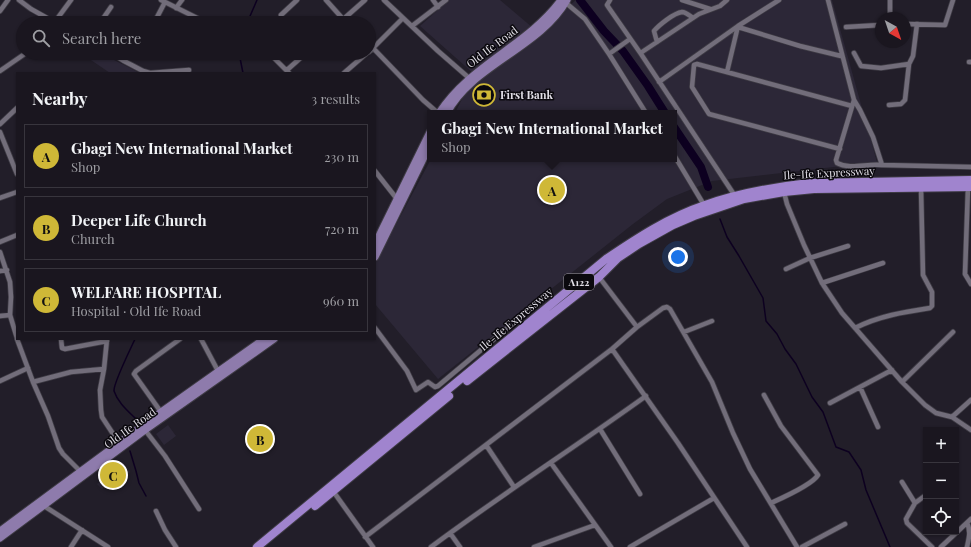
<!DOCTYPE html>
<meta charset="utf-8">
<style>
body{margin:0;font-family:"Playfair Display",serif;background:#27232c;color:#f1f3f6}
.controls{position:absolute;right:12px;bottom:12px;display:grid;overflow:hidden;border-radius:0px;box-shadow:0 1px 3px #0004}
.controls button{width:36px;height:36px;display:grid;place-items:center;padding:0;border:0;border-bottom:1px solid #38353d;background:#1a161f;color:#f1f3f6;font:20px sans-serif}
.compass{position:absolute;left:875px;top:12px;width:36px;height:36px;border-radius:50%;background:#1a161f;box-shadow:0 1px 3px #0004;rotate:140deg}
.you{position:absolute;left:678px;top:257px;width:14px;height:14px;margin:-10px;border:3px solid #fff;border-radius:50%;background:#1a73e8;box-shadow:0 0 0 6px #1a73e833}
.badge{display:grid;place-items:center;width:26px;height:26px;border-radius:50%;background:#cfb837;color:#111;font-size:13px;font-weight:700}
.pin{position:absolute;translate:-50% -50%;border:2px solid #fff;box-shadow:0 1px 4px #0006}
.popup{position:absolute;left:427px;top:110px;width:250px;height:52px;box-sizing:border-box;display:grid;place-content:center;border-radius:0px;background:#1a161f;filter:drop-shadow(0 1px 3px #0005);font-size:13px;white-space:nowrap;color:#9f9fa4}
.popup b{font-size:15px;color:#f1f3f6}
.popup::after{content:'';position:absolute;left:50%;top:100%;margin-left:-8px;border:8px solid transparent;border-top-color:#1a161f}
.list{margin:0;padding:0;list-style:none}
h2{display:flex;justify-content:space-between;align-items:center;height:52px;margin:0;padding:0 16px;font-size:17px}
h2 small{font-size:13px;font-weight:400;color:#9f9fa4}
.list li{display:grid;grid-template-columns:26px 1fr auto;gap:12px;align-items:center;box-sizing:border-box;height:64px;margin:0 8px 8px;padding:0 8px;border:1px solid #38353d;border-radius:0px}
.list b{display:block;font-size:15px;white-space:nowrap}
.list p{margin:0;font-size:13px;white-space:nowrap;color:#9f9fa4}
.list em{font-size:13px;font-style:normal;color:#9f9fa4}
.icon{flex:none;width:22px;height:22px;fill:none;stroke:currentColor;stroke-width:2;stroke-linecap:round;stroke-linejoin:round}
.map{position:relative;flex:none;width:971px;height:547px;overflow:hidden}
.search{position:absolute;background:#1a161f;box-shadow:0 1px 3px #0004;left:16px;top:16px;width:360px;height:44px;display:flex;align-items:center;gap:10px;box-sizing:border-box;padding:0 14px;border-radius:22px;color:#9f9fa4;font-size:15px}
.panel{position:absolute;background:#1a161f;box-shadow:0 1px 3px #0004;left:16px;top:72px;width:360px;height:268px;border-radius:0px}
.map>svg:first-child{display:block}
</style>
<div class="map">
<svg width="971" height="547" viewBox="0 0 971 547">
<rect width="100%" height="100%" fill="#221e29"/>
<!-- built -->
<path fill="#2c2737" d="M449,0h51l33,28 -60,45 -53,-47z
M576,0h256l45,162 -165,19 -45,18 -34,25 -195,155 -63,-75v-40l56,-105h243v-46h-219l10,-20z
M91,53h9l40,20h-30l-22,-15z
M168,425l8,11 -12,9 -8,-11z
M123,462l7,10 -5,4 -1,-2 -4,2 -1,-1 -17,14 -5,-5z"/>
<g fill="none" stroke-linecap="round" stroke-linejoin="round">
<!-- stream -->
<path stroke="#0d0020" stroke-width="1.5" d="M247,23l10,-23
M239,53l4,20
M720,219l7,18 12,19 24,42 3,23 11,13 8,15 11,15 16,33 11,15 13,35 13,5 12,18 5,20 24,57
M135,339c-4,9 -22,45 -21,52 4,12 14,20 23,29
M130,451l6,20 3,12 7,13"/>
<!-- river -->
<path stroke="#0d0020" stroke-width="8" d="M580,0l24,31 19,20 25,35 17,27
M674,127l27,40 7,20"/>
<!-- street casing -->
<g stroke="#3e3b44" stroke-width="6">
<path id="street" d="M19,0l12,9 25,14
M161,0l46,23
M326,0l17,19
M384,0l54,51 31,27
M433,0l5,7
M610,0l-3,5 2,3 32,46
M682,0l28,9
M727,0l-7,6 -21,8 -57,38 -1,2 94,142
M828,0l26,100 -18,60 1,3c13,7 31,0 45,2l89,2
M566,3l19,16 24,35 37,59
M176,8l6,-8
M0,11l8,-11
M281,15l16,-15
M890,18v-18
M54,23l17,-23
M100,23l11,-16
M154,23l11,-21
M339,23l26,-23
M905,24l40,1 8,-25
M412,26l34,-26
M738,27l62,19 41,10
M846,27l35,-2
M657,42l-3,-11c5,-6 20,-18 28,-19 4,0 8,4 11,6
M373,48l50,52 15,13
M369,52l34,-34
M111,53l13,8 8,-8
M269,53l20,20
M854,53l7,13 20,2 28,-4 4,-8 4,-32
M609,54l21,-15
M124,61l19,10 7,2 39,-3
M969,62h2
M287,70l19,-17
M0,71l26,-18
M727,72l11,-46
M344,73l23,-20
M659,82l79,-56 41,-26
M854,100l6,10 13,27 9,28
M889,105l12,-1 4,-4 4,-36
M0,124l17,-16
M0,132l17,42
M840,149l-131,-35 -17,-27 2,-22 3,-1 155,42
M674,155l30,50
M375,171l22,28
M968,187l-3,87 6,10
M784,192l3,12 17,41 18,38 20,30 60,69 23,23 11,8 16,4 19,13
M0,198l17,-6
M0,242l17,-7
M0,252l10,30 1,15 -1,18 7,23
M786,269l24,-11 38,-12
M0,271l7,-1
M599,277l38,50
M822,283l61,-20
M0,316l10,-1
M375,328l32,43 9,19 12,-8 7,5 3,-1 80,-67 6,8
M855,328c24,-12 49,-16 75,-20l2,-2v-14l-9,-17 -2,-87
M684,332l28,-11
M17,339l16,43 15,34 11,32 4,6 17,17
M61,339l1,9 3,1 42,-8
M107,339l-3,30 -4,21 1,20 1,7 17,26
M201,339l17,32
M612,349l66,94 69,104
M0,381l28,-13
M33,382l38,-10 33,-3
M902,382l51,-50
M860,387l18,40
M764,395l17,31 37,49c-6,10 -36,23 -47,28
M830,403l62,-33
M161,412l-27,-38 2,-3 44,-32
M952,417l19,-17
M600,429l40,65
M145,430l20,26 34,53
M486,445l28,42
M551,463l60,84
M902,482l13,21 -9,16 1,4 25,24
M333,491l40,56
M915,503l11,-8
M44,506l64,41
M156,511l9,19 11,17
M450,533l10,14
M365,537l247,-188 25,-22 26,-19 4,-1 3,2 42,73 21,51 17,36 47,78
M71,547l11,-17
M431,547c70,-52 144,-100 215,-151
M534,547l61,-22
M630,547l84,-49
M802,547l43,-23
M941,547l30,-28
M967,547c2,-9 4,-16 0,-24"/>
</g>
<!-- primary casing -->
<g stroke="#3e3b44" stroke-width="9">
<path id="primary" d="M439,113c32,-49 88,-67 122,-113
M447,113c25,-48 93,-65 120,-113
M375,244l55,-112
M375,257l55,-112
M0,531l161,-119 103,-73
M0,538l145,-108 129,-91"/>
</g>
<!-- highway casing -->
<g stroke="#3e3b44" stroke-width="10">
<path id="highway" d="M467,381l132,-104 19,-19 21,-14 34,-19 21,-9 50,-17 40,-7 30,-3 157,-2
M315,506l134,-110
M257,547l349,-288c31,-21 63,-42 99,-54 34,-12 69,-18 104,-22l162,-3"/>
</g>
<!-- street -->
<use href="#street" stroke="#726d7a" stroke-width="4.5"/>
<!-- primary -->
<use href="#primary" stroke="#8e7bac" stroke-width="7"/>
<!-- highway -->
<use href="#highway" stroke="#a084ce" stroke-width="8"/>
</g>
<!-- icons -->
<defs>
<g id="bank-ring" transform="scale(1.15)"><circle r="9.5" fill="#0b090e" stroke="#cfb837" stroke-width="1.5"/><path d="M-6-4H6V4H-6ZM0-2.3a2.3 2.3 0 1 0 0 4.6a2.3 2.3 0 1 0 0-4.6Z" fill="#cfb837"/></g>
</defs>
<g fill-rule="evenodd">
<use href="#bank-ring" x="484" y="95"/>
</g>
<g text-anchor="middle" stroke-width="3" stroke-linejoin="round" paint-order="stroke">
<!-- shield labels -->
<rect fill="#0b090e" stroke="#a19ea5" stroke-width="1" x="564" y="274" width="30" height="16" rx="3"/>
<g font-size="10" font-weight="bold" fill="#e1dee6">
<text x="579" y="286">A122</text>
</g>
<!-- street labels -->
<g font-size="11" fill="#e1dee6" stroke="#0b090e">
<text transform="translate(492 47) rotate(-37)" y="4">Old Ife Road</text>
<text transform="translate(829 173) rotate(-3)" y="4">Ile-Ife Expressway</text>
<text transform="translate(516 319) rotate(-40)" y="4">Ile-Ife Expressway</text>
<text transform="translate(130 428) rotate(-36)" y="4">Old Ife Road</text>
</g>
<!-- poi labels -->
<g font-size="11" font-weight="bold" fill="#e1dee6" stroke="#0b090e" text-anchor="start">
<text x="500" y="99">First Bank</text>
</g>
</g>
</svg>
<div class="controls">
<button>+</button>
<button>−</button>
<button><svg class="icon" aria-label="locate" viewBox="0 0 24 24"><circle cx="12" cy="12" r="6"/><path d="M12 2v4M12 18v4M2 12h4M18 12h4"/></svg></button>
</div>
<svg class="compass" viewBox="-18 -18 36 36"><path d="M0-13l5 13h-10z" fill="#e53935"/><path d="M0 13l5-13h-10z" fill="#9f9fa4"/></svg>
<div class="you"></div>
<div class="pin badge" style="left:552px;top:190px">A</div>
<div class="popup"><b>Gbagi New International Market</b>Shop</div>
<div class="pin badge" style="left:260px;top:439px">B</div>
<div class="pin badge" style="left:113px;top:475px">C</div>
<div class="search"><svg class="icon" aria-label="search" viewBox="0 0 24 24"><circle cx="10" cy="10" r="6"/><path d="M15 15l6 6"/></svg>Search here</div>
<section class="panel">
<h2>Nearby<small>3 results</small></h2>
<ul class="list">
<li><span class="badge">A</span><div><b>Gbagi New International Market</b><p>Shop</p></div><em>230 m</em></li>
<li><span class="badge">B</span><div><b>Deeper Life Church</b><p>Church</p></div><em>720 m</em></li>
<li><span class="badge">C</span><div><b>WELFARE HOSPITAL</b><p>Hospital · Old Ife Road</p></div><em>960 m</em></li>
</ul>
</section>
</div>
